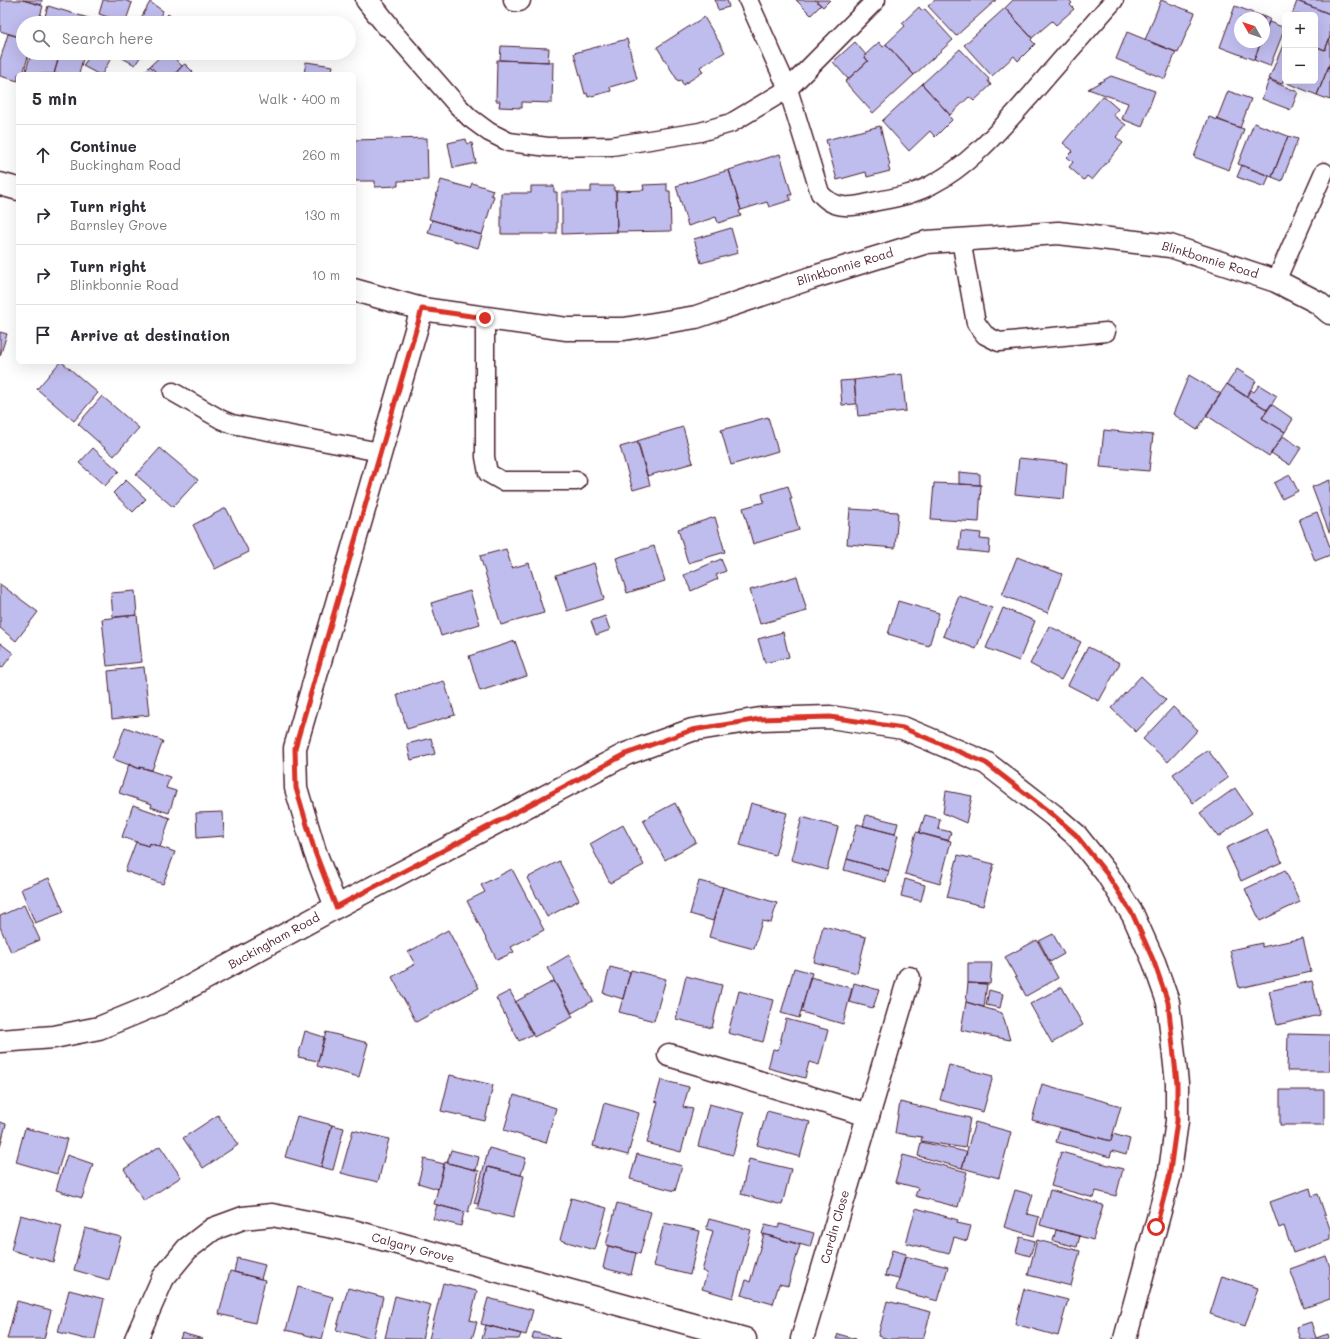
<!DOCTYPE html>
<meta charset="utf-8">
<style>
body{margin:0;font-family:Mali,sans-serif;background:#f7f7f7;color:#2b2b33}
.controls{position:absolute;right:12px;top:12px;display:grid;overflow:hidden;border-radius:6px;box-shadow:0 4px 16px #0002}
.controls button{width:36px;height:36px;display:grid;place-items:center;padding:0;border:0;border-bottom:1px solid #e1e1e2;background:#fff;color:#2b2b33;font:20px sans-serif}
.compass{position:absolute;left:1234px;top:12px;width:36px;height:36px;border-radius:50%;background:#fff;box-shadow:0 4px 16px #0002;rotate:310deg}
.stop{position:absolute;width:12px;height:12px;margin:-9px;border:3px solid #d93025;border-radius:50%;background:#fff}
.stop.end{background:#d93025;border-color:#fff;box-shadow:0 1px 4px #0008}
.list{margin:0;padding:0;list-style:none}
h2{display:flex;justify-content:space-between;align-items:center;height:52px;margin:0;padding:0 16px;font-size:17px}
h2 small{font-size:13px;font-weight:400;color:#7c7c81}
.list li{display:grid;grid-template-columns:26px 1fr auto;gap:12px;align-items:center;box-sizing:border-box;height:60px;padding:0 16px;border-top:1px solid #e1e1e2}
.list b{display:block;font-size:15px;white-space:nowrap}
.list p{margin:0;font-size:13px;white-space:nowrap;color:#7c7c81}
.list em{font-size:13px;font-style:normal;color:#7c7c81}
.icon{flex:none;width:22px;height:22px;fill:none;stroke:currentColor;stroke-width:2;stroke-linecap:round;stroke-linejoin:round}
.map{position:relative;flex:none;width:1330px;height:1339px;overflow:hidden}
.search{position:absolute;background:#fff;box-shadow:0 4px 16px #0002;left:16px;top:16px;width:340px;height:44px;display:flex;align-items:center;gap:10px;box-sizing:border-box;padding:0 14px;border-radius:22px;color:#7c7c81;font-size:15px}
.panel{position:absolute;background:#fff;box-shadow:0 4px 16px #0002;left:16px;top:72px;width:340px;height:292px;border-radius:6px}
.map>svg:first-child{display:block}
</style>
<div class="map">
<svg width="1330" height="1339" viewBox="0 0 1330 1339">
<rect width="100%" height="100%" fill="#fff"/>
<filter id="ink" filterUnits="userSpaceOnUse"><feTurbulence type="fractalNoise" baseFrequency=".025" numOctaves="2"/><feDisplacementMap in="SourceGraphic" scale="8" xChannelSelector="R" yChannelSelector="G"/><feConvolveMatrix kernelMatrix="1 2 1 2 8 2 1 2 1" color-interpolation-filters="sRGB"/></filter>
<g filter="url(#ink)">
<!-- building -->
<path fill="#bfbcee" stroke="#4a1f2b" d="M0,0h23l20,6 -5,17h-15v15l-23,-7z
M23,0h19l-1,5z
M103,0h21l8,3 -7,20 -26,-9z
M715,0h12l2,7 -11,3z
M796,0h19l6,5 -10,10z
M815,0h15l-7,7z
M935,0h61l-40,36 -28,-30z
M1013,0h56l3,3 -2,2 4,4 -18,16 -4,-4 -20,17 -27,-30z
M1161,0l34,13 -17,40 -33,-13z
M1298,0h32v14l-33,-13z
M1297,1l33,13v23l-5,13 -10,-4v-31h-23z
M150,2l13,9 -7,12h-18z
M48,6l47,14 -1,3h-51z
M1235,6l35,13 -6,15v-16h-24v24h21l-7,18 -34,-13z
M919,7l3,4 3,-2 28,31 -39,35 -28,-31 19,-18 -3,-3z
M1005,8l27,30 -1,2 4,4 -17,17 -4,-5 -22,20 -28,-31z
M168,14l11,9h-19z
M704,17l21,35 -25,15 3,5 -20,13 -2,-5 -3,1 -21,-34z
M1269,22l16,6 -15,38 -16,-6 7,-18h3v-8z
M1127,32l49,20 -11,27 -49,-20z
M8,34l15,4v15h6l-6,21h-5v7l-18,-5v-16z
M1330,37v26l-13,32 -30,-12 1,-2h27v-35l10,4z
M627,39l10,40 -27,8 1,4 -23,6 -1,-4 -2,1 -11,-41z
M1285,40v37l-3,7 -13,-5z
M855,42l11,13 -2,1 4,5 -20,18 -15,-17z
M879,42l4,5 3,-3 28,31 -41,38 -28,-31 23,-21 -4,-5z
M501,46l48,2 -1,14 -48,-2z
M960,49l29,30 -1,2 3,4 -17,16 -5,-4 -19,18 -28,-31z
M31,53h29l-6,21h-29z
M60,53h16l8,2 -5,19h-25z
M91,53h23l-12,21h-4l-15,-8z
M118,53h25l-8,12 -18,-10z
M164,53h5l13,13 -7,8h-17l-8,-8z
M172,53h13l-6,7z
M497,60l56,2 -1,41 -30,-1v6l-23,-1 1,-6h-4z
M306,62l27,4 -2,8h-27z
M1330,63v37l-13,-5z
M185,64l10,10h-20l7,-8z
M150,66l8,8h-16z
M1111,76l44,15 -13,36 -20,-8 6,-16 -40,-14z
M1269,80l29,12 -7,18 -29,-11z
M922,84l28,31 -1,1 3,4 -17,17 -5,-6 -21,20 -27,-30z
M1228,91l23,8 -11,29 -23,-9z
M1103,96l15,13 -5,6 13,10 -10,12 7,6 -31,37 -5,-4 -3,4 -15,-13 4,-5 -6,-5 6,-6 -10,-8z
M1209,117l35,12 -15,41 -35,-13z
M1254,123l34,13 -16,41 -34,-13z
M880,126l10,39 -2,1 2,5 -23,6 -1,-5 -29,8 -11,-40z
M1288,136l10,3 -16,42 -10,-4z
M427,138l1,42 -30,1v5l-23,1v-6h-21v-41z
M466,139l1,5 5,-1 4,20 -23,5 -5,-25z
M780,154l12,41h-3l2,5 -22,7 -2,-5 -26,8 -12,-40z
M1242,165l27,11 -4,11 -28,-10z
M729,170l12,40 -2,1 2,5 -23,7 -2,-6 -28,9 -12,-40z
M441,180l29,8 2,-5 21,7 -2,5 3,1 -12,39 -53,-16z
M667,184v7h3l1,40 -54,1 -1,-41 28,-1 -1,-5z
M531,186h23v6h3v42h-56v-41h30z
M591,186h23v5h2l1,41 -55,2v-42h29z
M432,220l50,15 -4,13 -50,-15z
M731,228l7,25 -37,10 -7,-24z
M0,332l7,2 -7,22z
M60,362h2l36,31 -24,28 -37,-32z
M1237,369l19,12 -10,16 -19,-13z
M902,374l4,37 -48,5 -4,-36z
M1189,375l32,19 -24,36 -24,-16z
M854,380l2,24 -14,1 -2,-24z
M1227,384l41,26 -6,8 23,14 -16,24 -63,-41z
M1259,385l18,11 -9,14 -22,-13 5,-7 3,2z
M102,396l37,32 -25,28 -36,-32z
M1271,404l22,15 -8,13 -23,-14z
M768,417l10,34 -47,14 -10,-35z
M683,427l10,36 -46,13 -10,-35z
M1104,430l49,5 -4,36 -49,-4z
M1283,436l18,12 -11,17 -19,-12z
M638,442l12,43 -17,5 -13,-43z
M93,448l26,23 -14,15 -26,-23z
M160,448l38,32 -25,27 -37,-32z
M1019,458l48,5 -3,36 -49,-5z
M959,472l21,2v11l-21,-1z
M1290,475l8,16 -16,8 -8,-16z
M126,480l20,19 -13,13 -20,-19z
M1330,480v52h-1l-17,-45z
M934,483l47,2 -2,37 -48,-3z
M788,486l4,13h-2l9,31 -46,14 -10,-36 21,-6 -2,-8z
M226,508l23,44 -34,17 -22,-44z
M850,509l48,3 -3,36 -48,-4z
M1317,512l13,35v8l-15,6 -16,-42z
M715,517l10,35 -37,11 -10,-34z
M961,531l20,2 -1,6 10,1 -1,13 -30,-3z
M654,546l11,35 -38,12 -11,-35z
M506,549l6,19 17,-5 15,50 -43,12 -21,-69z
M1017,557l45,17 -14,39 -46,-18z
M721,559l5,12 -10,4 2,4 -27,12 -7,-16z
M594,563l10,36 -37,12 -11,-36z
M797,576l10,35 -47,13 -10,-34z
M0,584l38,28 -22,29 -16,-13z
M135,591l2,24 -24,2 -2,-24z
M470,591l10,33 -39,12 -10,-33z
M959,596l33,12 -16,41 -33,-13z
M898,601l41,12 -10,33 -41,-12z
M1003,608l32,13 -16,40 -33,-13z
M137,615l5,47 -35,4 -5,-47z
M605,616l5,14 -14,5 -5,-14z
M1049,626l32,16 -20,38 -31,-16z
M783,632l6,25 -24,6 -7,-24z
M515,641l12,35 -47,15 -11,-35z
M0,643l13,10 -11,15 -2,-1z
M1088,647l32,16 -21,38 -31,-16z
M144,667l5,48 -37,4 -4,-48z
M1141,676l25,24 -30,32 -25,-24z
M444,681l11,34 -48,14 -10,-34z
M1173,707l25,23 -30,32 -25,-23z
M125,727l38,14 -11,29 -12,-3v2l-27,-10z
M431,738l4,16 -24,6 -4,-16z
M1208,750l20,28 -35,25 -20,-29z
M129,764l11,5v-2l30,10 -4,11 10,3 -7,22 -18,-6 1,-3 -33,-11z
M1235,788l17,25 -34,24 -18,-24z
M946,791l26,5 -6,27 -23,-10z
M675,803l21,39 -31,18 -22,-40z
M751,803l36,10 -12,42 -35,-10z
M133,805l37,13 -10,29 -11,-4 -1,3 -26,-9z
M223,812l1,24 -27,2 -1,-25z
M866,815l32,8 -3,11 -32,-8z
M925,815l15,4 -2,10 13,3 -3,9 -29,-8z
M802,817l36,10 -11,43 -36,-10z
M857,824l41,11 -9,36 -42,-12z
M623,825l21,40 -34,18 -20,-39z
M1267,829l15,33 -41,19 -15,-33z
M916,832l35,9 -11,43 -35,-10z
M136,842l12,4 1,-3 26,9 -12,32 -38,-13z
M958,855l36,9 -11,42 -36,-9z
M847,859l42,12 -3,11 -42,-12z
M559,861l20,39 -32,17 -20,-39z
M512,869l32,61 -33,17 3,5 -17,8 -30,-59 18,-9 -4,-7z
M1285,870l15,32 -40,19 -15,-32z
M49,878l15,34 -29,11 -14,-34z
M905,879l20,6 -4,16 -20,-5z
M699,881l24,6 -10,34 -23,-7z
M723,887l54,16 -6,20 -9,-2 -8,28 -45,-12z
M24,905l16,35 -29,12 -11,-25v-11z
M823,926l43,11 -9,36 -43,-11z
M448,930l31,58 -63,34 -24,-45 23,-13 -7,-12z
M1053,934l11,20 -14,8 -11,-21z
M1303,938l8,34 -72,16 -9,-38 32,-7v4z
M1037,940l21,38 -32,18 -21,-39z
M569,955l24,46 -21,12 -25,-45z
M968,963h24l-2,21 -22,-1z
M610,967l20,5 -7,27 -20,-6z
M794,968l18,5 -13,45 -18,-5z
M631,970l35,9 -12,42 -35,-9z
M686,976l36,9 -10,43 -36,-9z
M810,977l42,11 -9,36 -42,-12z
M554,981l19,36 -39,20 -19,-35z
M1312,981l8,34 -43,10 -8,-34z
M854,983l25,7 -6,18 -24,-6z
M968,983l19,1 -3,23 -18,-5z
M1062,987l21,38 -31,18 -22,-39z
M989,990l14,4 -3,14 -14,-3z
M510,991l23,43 -14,7 -23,-43z
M739,991l35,9 -11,42 -35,-9z
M966,1002l36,11 8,27 -49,-10z
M786,1019l42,11 -9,35 -10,-3 -4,16 -37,-10 5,-19 5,1z
M305,1031l19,6 -6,24 -20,-4z
M326,1032l42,11 -9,34 -42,-11z
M1288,1034l42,1v36h-43z
M949,1065l44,11 -10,36 -43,-12z
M450,1075l43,10 -8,36 -44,-10z
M661,1080l28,7 -6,20 10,2 -12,43 -34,-9 11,-41 -3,-1z
M1042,1084l79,22 -10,35 -79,-21z
M1280,1090h44v35h-44z
M514,1095l42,13 -10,35 -42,-13z
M900,1102l70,16 -5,30 -44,-7 1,-4 -27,-4z
M604,1103l35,10 -11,42 -35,-9z
M709,1104l35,9 -11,42 -35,-9z
M767,1111l43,11 -10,35 -43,-12z
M218,1115l20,30 -35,23 -20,-30z
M297,1116l35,9 -11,42 -36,-10z
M0,1122l6,2 -6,23z
M975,1122l36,10 -12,46 -37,-10z
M332,1125l12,3 -11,42 -12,-3z
M25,1128l42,11 -10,35 -41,-12z
M1060,1128l51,13 2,-7 17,5 -4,16 -14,-4 -2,6 -54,-15z
M353,1130l36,9 -11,43 -37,-9z
M921,1142l46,10 -5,16 -44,-12z
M160,1146l21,31 -37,24 -20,-32z
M489,1148l37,10 -5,17 -33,-8 -10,37 -4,-1z
M451,1150l28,7 -3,13 -29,-7z
M1061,1152l62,17 -7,27 -20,-5 -2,7 -43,-12z
M637,1154l45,12 -7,25 -45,-12z
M67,1155l26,9 -11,34 -26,-8z
M903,1155l64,17 -9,35 -43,-11 3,-8 -23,-6z
M424,1159l20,5 -6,25 -20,-6z
M749,1159l42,10 -9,36 -41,-11z
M445,1162l34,9 -11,42 -34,-9z
M488,1167l36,9 -11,42 -36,-9z
M1310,1188l2,8 6,-2 12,35v11l-37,13 -9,-27 -5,2 -9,-26z
M1015,1190l18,5 -6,19 12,3 -5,19 -30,-9z
M1050,1190l53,15 -10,35 -53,-15z
M571,1198l36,10 -12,42 -35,-10z
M617,1203l34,9 -11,42 -34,-9z
M437,1205l27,7 -3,14 -28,-7z
M916,1208l42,12 -1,3 14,3 -4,15 -13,-4 -5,17 -43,-11z
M20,1215l42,11 -9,36 -42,-12z
M709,1219l42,11 -18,68 -31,-9 5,-16 -5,-2 11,-40 -7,-2z
M664,1223l36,8 -10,44 -37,-9z
M780,1224l34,9 -4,14 -48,-13 3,-9 13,3z
M85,1228l36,9 -12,43 -35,-10z
M1056,1230l24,6 -3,11 -24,-6z
M764,1234l36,11 -12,41 -9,-2 -6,20 -32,-9 5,-15 4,2z
M1020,1237l15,4 -5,15 -14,-4z
M1037,1240l43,11 -9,35 -43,-11z
M608,1246l28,7 -5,22 -28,-7z
M892,1250l14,4 -7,25 -14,-3z
M905,1256l43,11 -10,34 -42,-11z
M1326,1256l4,11v32l-26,9 -14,-39z
M237,1258l28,7 -4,14 -27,-7z
M230,1271l35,9 -10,43 -36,-9z
M1222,1276l36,12 -13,38 -35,-12z
M443,1283l34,8 -7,29 7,2 -5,17h-43z
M298,1287l35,10 -11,42 -36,-9z
M348,1288l35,9 -10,42 -37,-9z
M1024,1289l44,11 -10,36 -43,-12z
M69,1290l35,9 -9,40h-10l-27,-7z
M395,1296l36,9 -9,34 -37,-1z
M488,1298l45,12 -7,25 -45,-11z
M17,1301l34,9 -7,29h-37z
M887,1301l44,11 -8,27h-34l-11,-3z
M1311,1322l5,16 12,-4 1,5h-29l-4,-12z
M486,1325l35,9 -2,5h-37z
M534,1332l26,7h-28z
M182,1333l21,6h-23z
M838,1334l18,5h-20z"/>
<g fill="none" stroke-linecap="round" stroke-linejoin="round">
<!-- service casing -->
<g stroke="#4a1f2b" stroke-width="21">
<path id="service" d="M748,0l40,89 32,104c14,18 34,14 53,9 19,-4 40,-7 58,-17 41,-21 71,-58 101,-91 27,-32 55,-63 82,-94
M387,25l70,80 13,13 19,14 20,10 39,5 64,-1 88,-14 31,-9 57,-34 88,-89
M961,240l15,83 9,12 14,7 107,-10
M1276,281l48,-109
M485,318v139l3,16 14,8h75
M173,392l49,28 10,4 148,28"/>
</g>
<!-- minor casing -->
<g stroke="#4a1f2b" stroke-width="25">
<path id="minor" d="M367,0l20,25
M515,0h4
M0,184l18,5
M354,290l68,19 145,20h57l72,-12 115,-39 116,-36 131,-9 112,13 106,35 41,21 13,11
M336,907l-21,-55 -19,-64 -1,-40 127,-439
M0,1041l54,-4 45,-9 61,-25 176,-96 290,-153 66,-24 68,-11 70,-2 73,11 83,35 67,52 23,20 31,39 26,41 21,47 14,40 9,81v38l-8,57 -44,161
M669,1055l199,60
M136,1339l27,-61 24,-29 26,-20 30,-11 29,-3 81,16 392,108
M802,1339l107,-361"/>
</g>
<!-- service -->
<use href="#service" stroke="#fff" stroke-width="18"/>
<!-- minor -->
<use href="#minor" stroke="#fff" stroke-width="22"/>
</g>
</g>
<g fill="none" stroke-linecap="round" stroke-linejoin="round" filter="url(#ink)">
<!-- route -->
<path stroke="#d93025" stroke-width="5" d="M485,318l-63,-9 -127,439 1,40 19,64 21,55 290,-153 66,-24 68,-11 70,-2 73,11 83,35 67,52 23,20 31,39 26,41 21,47 14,40 9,81v38l-8,57 -13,49"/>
</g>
<g text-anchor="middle" stroke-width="3.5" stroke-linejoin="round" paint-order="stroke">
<!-- street labels -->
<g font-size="12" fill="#4a1f2b" stroke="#fff">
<text transform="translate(1210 260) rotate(17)" y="4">Blinkbonnie Road</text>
<text transform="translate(845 267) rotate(-17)" y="4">Blinkbonnie Road</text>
<text transform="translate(274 941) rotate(-29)" y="4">Buckingham Road</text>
<text transform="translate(835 1227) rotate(-74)" y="4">Cardin Close</text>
<text transform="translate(413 1248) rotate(15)" y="4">Calgary Grove</text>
</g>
</g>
</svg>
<div class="controls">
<button>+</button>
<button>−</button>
</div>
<svg class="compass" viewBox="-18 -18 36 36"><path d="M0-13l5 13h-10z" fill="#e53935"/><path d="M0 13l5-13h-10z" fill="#7c7c81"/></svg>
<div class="stop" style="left:1156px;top:1227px"></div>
<div class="stop end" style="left:485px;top:318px"></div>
<div class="search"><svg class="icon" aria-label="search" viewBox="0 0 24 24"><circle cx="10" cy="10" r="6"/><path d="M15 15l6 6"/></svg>Search here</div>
<section class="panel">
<h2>5 min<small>Walk · 400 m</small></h2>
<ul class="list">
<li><svg class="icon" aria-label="ahead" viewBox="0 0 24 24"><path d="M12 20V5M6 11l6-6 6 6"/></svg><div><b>Continue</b><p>Buckingham Road</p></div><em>260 m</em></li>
<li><svg class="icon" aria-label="right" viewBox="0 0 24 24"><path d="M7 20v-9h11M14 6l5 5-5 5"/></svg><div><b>Turn right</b><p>Barnsley Grove</p></div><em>130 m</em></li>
<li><svg class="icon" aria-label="right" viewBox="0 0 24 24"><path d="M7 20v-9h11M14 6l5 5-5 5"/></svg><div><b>Turn right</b><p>Blinkbonnie Road</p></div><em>10 m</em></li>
<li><svg class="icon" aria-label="arrive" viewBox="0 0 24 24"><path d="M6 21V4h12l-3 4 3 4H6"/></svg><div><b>Arrive at destination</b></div></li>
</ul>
</section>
</div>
